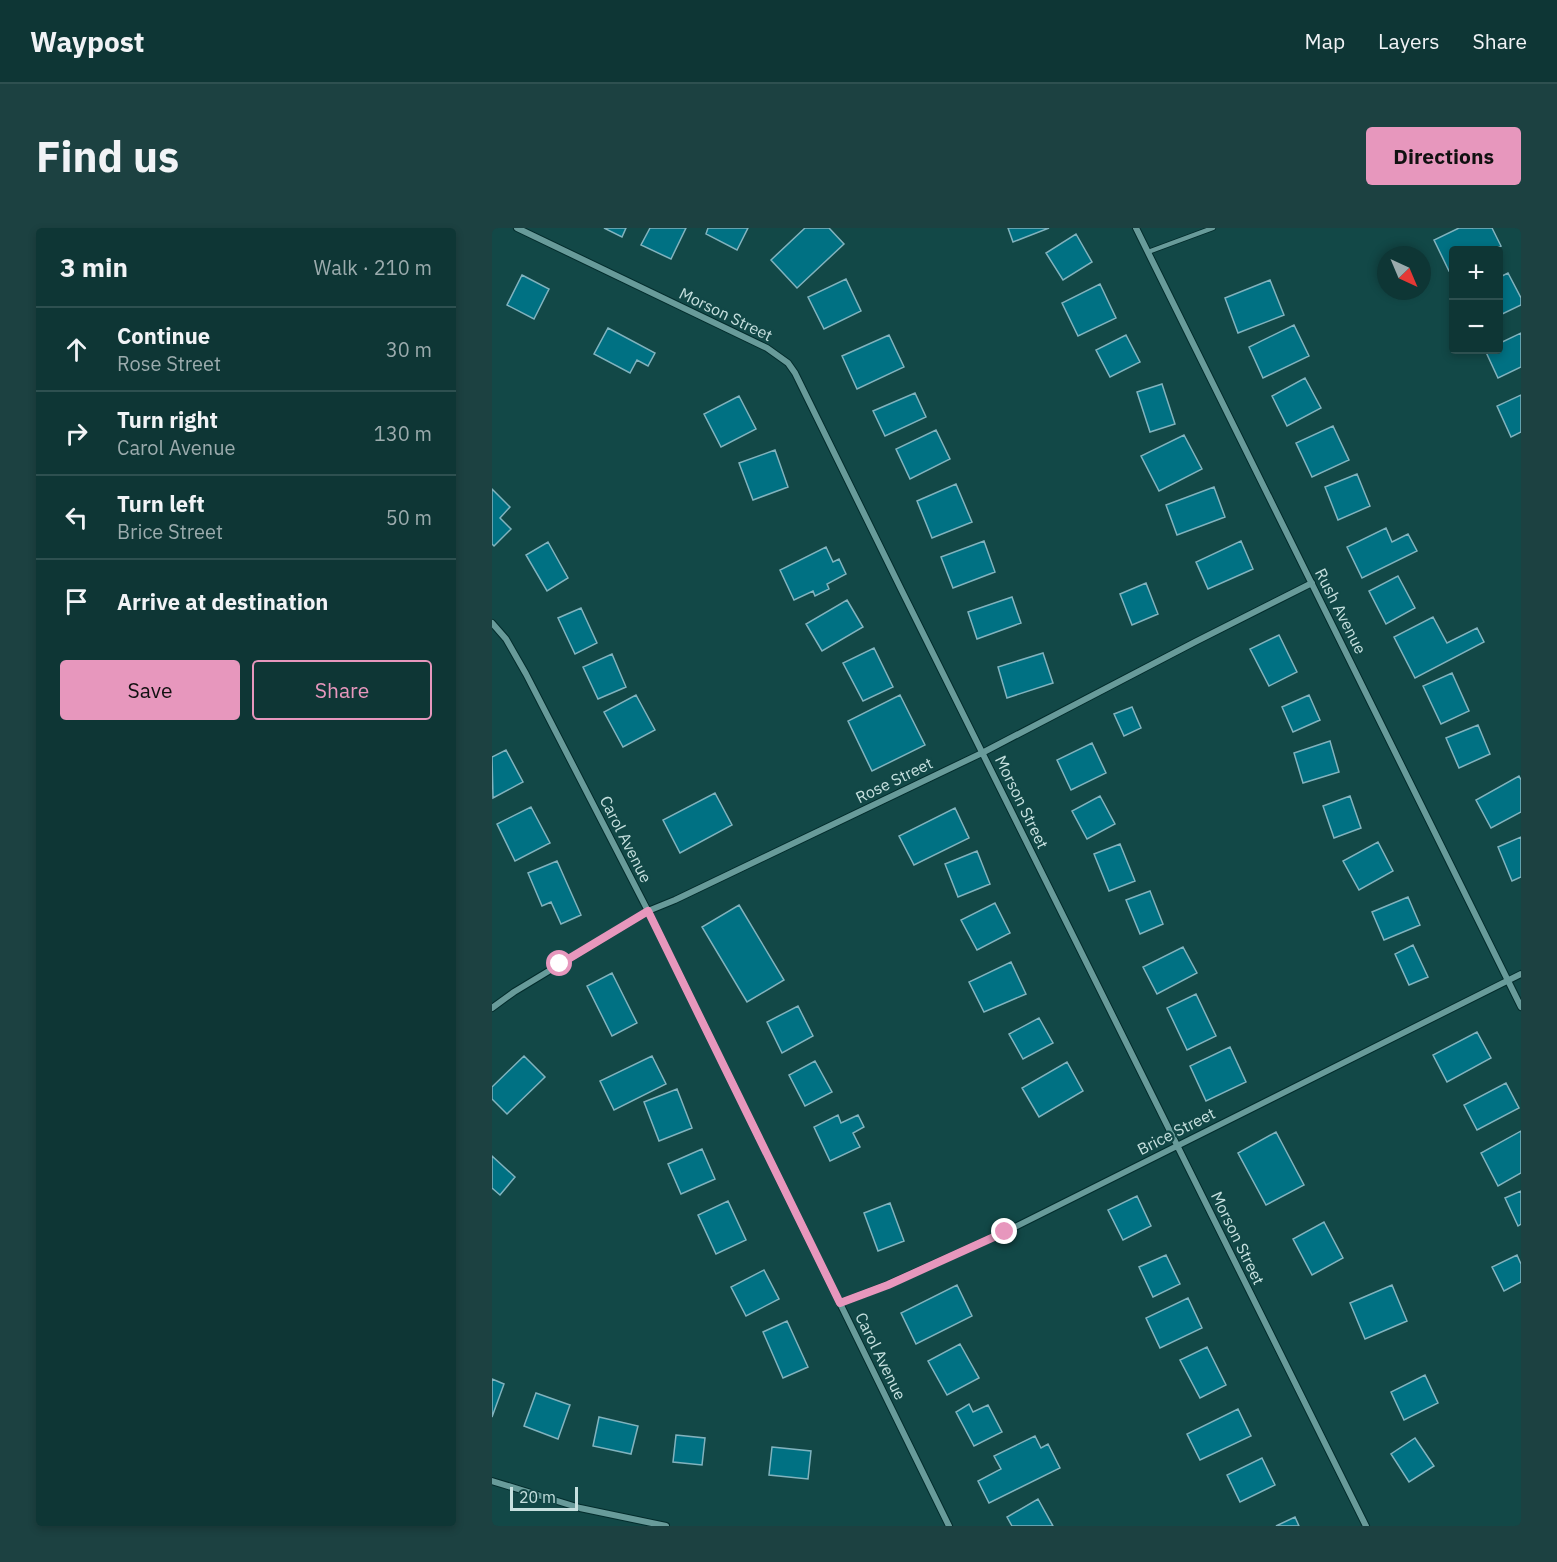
<!DOCTYPE html>
<meta charset="utf-8">
<style>
body{margin:0;font-family:"IBM Plex Sans",sans-serif;background:#1c4141;color:#f1f3f6}
.controls{position:absolute;right:18px;top:18px;display:grid;overflow:hidden;border-radius:6px;box-shadow:0 3px 9px #0003}
.controls button{width:54px;height:54px;display:grid;place-items:center;padding:0;border:0;border-bottom:2px solid #2e5050;background:#0e3635;color:#f1f3f6;font:30px sans-serif}
.compass{position:absolute;left:885px;top:18px;width:54px;height:54px;border-radius:50%;background:#0e3635;box-shadow:0 3px 9px #0003;rotate:136deg}
.scale{position:absolute;left:18px;bottom:15px;width:68px;box-sizing:border-box;padding-left:6px;border:3px solid #c6e0df;border-top:0;font-size:16px;line-height:21px;white-space:nowrap;color:#c6e0df;-webkit-text-stroke:4px #124847;paint-order:stroke}
.stop{position:absolute;width:18px;height:18px;margin:-14px;border:4px solid #e797bd;border-radius:50%;background:#fff}
.stop.end{background:#e797bd;border-color:#fff;box-shadow:0 2px 6px #0008}
.list{margin:0;padding:0;list-style:none}
h2{display:flex;justify-content:space-between;align-items:center;height:78px;margin:0;padding:0 24px;font-size:26px}
h2 small{font-size:20px;font-weight:400;color:#9babad}
.list li{display:grid;grid-template-columns:39px 1fr auto;gap:18px;align-items:center;box-sizing:border-box;height:84px;padding:0 24px;border-top:2px solid #2e5050}
.list b{display:block;font-size:22px;white-space:nowrap}
.list p{margin:0;font-size:20px;white-space:nowrap;color:#9babad}
.list em{font-size:20px;font-style:normal;color:#9babad}
.actions{display:flex;gap:12px;padding:18px 24px}
.actions a{flex:1;padding:14px 0;border:2px solid #e797bd;border-radius:6px;text-align:center;font-size:21px;color:#e797bd}
.actions .main{background:#e797bd;color:#111}
.icon{flex:none;width:33px;height:33px;fill:none;stroke:currentColor;stroke-width:2;stroke-linecap:round;stroke-linejoin:round}
.map{position:relative;flex:none;width:1029px;height:1298px;overflow:hidden;border-radius:6px}
header{display:flex;align-items:center;gap:36px;box-sizing:border-box;height:84px;padding:0 30px;background:#0e3635;border-bottom:2px solid #2e5050}
header strong{font-size:28px}
nav{display:flex;gap:33px;margin-inline-start:auto;font-size:21px}
.intro{display:flex;align-items:center;justify-content:space-between;box-sizing:border-box;height:144px;padding:0 36px}
h1{margin:0;font-size:42px}
.button{padding:15px 27px;border-radius:6px;background:#e797bd;color:#111;font-size:21px;font-weight:700}
main{display:flex;gap:36px;padding:0 36px}
aside{flex:1;background:#0e3635;border-radius:6px;box-shadow:0 3px 9px #0003}
.map>svg:first-child{display:block}
</style>
<header>
<strong>Waypost</strong>
<nav><a>Map</a><a>Layers</a><a>Share</a></nav>
</header>
<div class="intro"><h1>Find us</h1><a class="button">Directions</a></div>
<main>
<aside>
<h2>3 min<small>Walk · 210 m</small></h2>
<ul class="list">
<li><svg class="icon" aria-label="ahead" viewBox="0 0 24 24"><path d="M12 20V5M6 11l6-6 6 6"/></svg><div><b>Continue</b><p>Rose Street</p></div><em>30 m</em></li>
<li><svg class="icon" aria-label="right" viewBox="0 0 24 24"><path d="M7 20v-9h11M14 6l5 5-5 5"/></svg><div><b>Turn right</b><p>Carol Avenue</p></div><em>130 m</em></li>
<li><svg class="icon" aria-label="left" viewBox="0 0 24 24"><path d="M17 20v-9H6M10 6l-5 5 5 5"/></svg><div><b>Turn left</b><p>Brice Street</p></div><em>50 m</em></li>
<li><svg class="icon" aria-label="arrive" viewBox="0 0 24 24"><path d="M6 21V4h12l-3 4 3 4H6"/></svg><div><b>Arrive at destination</b></div></li>
</ul>
<div class="actions"><a class="main">Save</a><a>Share</a></div>
</aside>
<div class="map">
<svg width="1029" height="1298" viewBox="0 0 1029 1298">
<rect width="100%" height="100%" fill="#124847"/>
<!-- building -->
<path fill="#007183" stroke="#81b3be" stroke-width="1.5" d="M112,0h22l-4,9z
M158,0h36l-15,31 -30,-14z
M216,0h40l-11,22 -31,-16z
M313,0h24l15,16 -47,44 -26,-28z
M516,0h41l-36,14z
M967,0h33l9,18 -10,4h-37v19l-5,2 -15,-31z
M584,6l16,28 -29,18 -17,-27z
M1016,45l13,25v7l-23,11v-38z
M30,47l27,14 -15,30 -27,-14z
M354,51l15,32 -37,18 -16,-32z
M778,52l14,35 -46,18 -13,-35z
M608,56l16,34 -38,18 -16,-33z
M802,97l15,31 -46,22 -14,-31z
M116,100l47,25 -7,13 -11,-6 -7,13 -36,-19z
M1029,105v34l-23,11 -13,-28h13v-6z
M397,107l15,32 -47,22 -15,-33z
M634,107l14,27 -30,15 -14,-27z
M813,150l16,30 -34,18 -15,-30z
M670,156l13,40 -25,8 -13,-40z
M423,165l11,24 -41,19 -12,-25z
M1029,167v37l-10,5 -14,-31z
M247,168l17,33 -35,18 -17,-33z
M841,198l16,34 -37,17 -16,-34z
M444,202l14,29 -40,20 -14,-30z
M692,207l18,34 -43,22 -18,-35z
M283,222l13,37 -35,13 -14,-37z
M865,246l13,32 -32,14 -13,-33z
M464,256l16,38 -40,16 -15,-37z
M722,259l11,30 -48,18 -11,-30z
M0,261l18,18 -10,11 11,11 -17,17 -2,-2z
M894,300l6,14 16,-8 9,17 -55,27 -15,-31z
M492,313l11,31 -42,16 -12,-31z
M749,313l12,28 -45,20 -12,-27z
M56,314l20,36 -21,13 -21,-36z
M334,319l7,15 6,-3 7,15 -19,10 2,5 -14,7 -2,-5 -19,9 -14,-30z
M906,348l17,32 -29,16 -17,-33z
M654,355l12,31 -26,11 -12,-31z
M520,369l9,26 -44,16 -9,-27z
M355,372l16,27 -41,24 -16,-27z
M89,380l16,35 -22,11 -17,-36z
M941,389l14,26 30,-15 7,14 -69,36 -21,-41z
M787,407l18,37 -28,14 -19,-37z
M382,420l19,39 -30,14 -20,-38z
M551,425l10,30 -46,15 -9,-31z
M120,426l14,33 -28,12 -15,-32z
M960,445l17,38 -28,13 -18,-38z
M144,467l19,35 -32,17 -19,-35z
M408,467l25,50 -53,26 -24,-50z
M817,467l11,25 -27,12 -11,-25z
M640,479l9,21 -17,8 -10,-22z
M986,497l12,29 -31,14 -13,-30z
M838,513l9,31 -36,11 -9,-30z
M600,515l14,30 -35,17 -14,-30z
M14,522l17,32 -30,16 -1,-41z
M1027,548l2,4v32l-30,16 -15,-28z
M223,565l17,32 -52,28 -17,-33z
M608,568l15,28 -28,15 -15,-28z
M858,568l11,32 -27,10 -11,-32z
M39,579l19,36 -35,18 -18,-37z
M463,580l14,30 -55,27 -15,-29z
M1029,609v40l-9,4 -14,-34z
M886,614l15,29 -34,19 -16,-29z
M628,616l15,37 -26,10 -15,-37z
M485,623l13,33 -32,13 -13,-33z
M65,633l24,54 -20,9 -10,-22 -9,4 -14,-33z
M658,663l13,33 -23,10 -14,-34z
M916,669l12,28 -36,15 -12,-28z
M503,675l15,30 -33,17 -16,-30z
M247,677l45,75 -37,22 -45,-75z
M921,717l15,32 -19,8 -14,-31z
M691,719l14,26 -40,21 -14,-27z
M519,734l15,32 -42,18 -15,-30z
M120,745l25,50 -25,13 -25,-50z
M704,766l20,42 -29,14 -20,-42z
M306,778l15,30 -31,17 -15,-31z
M547,790l14,25 -30,16 -14,-25z
M985,804l14,26 -44,24 -14,-27z
M738,819l16,35 -40,19 -16,-35z
M32,828l21,21 -38,37 -15,-15v-12z
M160,828l14,28 -52,26 -14,-29z
M323,833l17,31 -27,14 -16,-31z
M575,834l16,29 -44,26 -17,-29z
M1014,855l13,25 -42,22 -13,-25z
M185,861l15,39 -33,13 -15,-39z
M346,887l3,8 17,-8 6,12 -11,6 7,14 -30,14 -16,-34z
M1029,903v42l-23,13 -17,-33z
M784,904l28,53 -38,20 -28,-52z
M210,921l13,30 -34,15 -13,-30z
M0,928l23,21 -15,18 -8,-7z
M1029,963v33l-3,2 -13,-28z
M645,968l14,30 -28,14 -15,-30z
M236,973l18,39 -30,14 -18,-39z
M398,975l14,38 -26,10 -14,-38z
M832,994l19,36 -31,17 -19,-36z
M674,1027l14,29 -27,13 -14,-30z
M1025,1027l4,9v18l-17,9 -12,-24z
M272,1042l15,29 -33,17 -15,-29z
M465,1057l15,31 -56,28 -15,-31z
M900,1057l15,36 -42,18 -15,-36z
M696,1070l14,30 -42,20 -14,-30z
M295,1093l21,46 -25,11 -20,-46z
M468,1116l19,34 -32,17 -19,-34z
M715,1119l19,38 -26,13 -20,-38z
M933,1147l13,28 -34,17 -13,-28z
M0,1151l12,5 -12,33z
M44,1165l34,12 -12,34 -34,-13z
M477,1176l4,8 15,-7 14,27 -28,14 -18,-34z
M746,1181l13,27 -51,24 -13,-26z
M107,1189l39,9 -7,28 -38,-8z
M184,1207l29,3 -3,27 -29,-3z
M543,1208l6,12 7,-4 12,24 -71,35 -11,-22 23,-12 -7,-13z
M923,1210l19,28 -25,16 -18,-28z
M280,1219l39,4 -3,28 -39,-4z
M770,1230l13,27 -35,17 -13,-27z
M546,1271l15,27h-41l-5,-9z
M803,1289l4,9h-23z"/>
<g fill="none" stroke-linecap="round" stroke-linejoin="round">
<!-- service casing -->
<g stroke="#032c2c" stroke-width="6">
<path id="service" d="M656,24l65,-24"/>
</g>
<!-- minor casing -->
<g stroke="#032c2c" stroke-width="8">
<path id="minor" d="M25,0l250,120 21,15 7,10 106,216 465,937
M644,0l385,779
M0,395l14,16 20,35 122,237 301,615
M0,780l22,-16 134,-81 27,-11 307,-147 213,-111 117,-59
M348,1075l47,-18 118,-53 516,-258
M0,1253l88,27 86,18"/>
</g>
<!-- service -->
<use href="#service" stroke="#689b9a" stroke-width="4.5"/>
<!-- minor -->
<use href="#minor" stroke="#689b9a" stroke-width="6"/>
</g>
<g fill="none" stroke-linecap="round" stroke-linejoin="round">
<!-- route -->
<path stroke="#e797bd" stroke-width="8" d="M68,736l88,-53 192,392 48,-18 117,-53"/>
</g>
<g text-anchor="middle" stroke-width="4.5" stroke-linejoin="round" paint-order="stroke">
<!-- street labels -->
<g font-size="16" fill="#c6e0df" stroke="#124847">
<text transform="translate(234 86) rotate(26)" y="6">Morson Street</text>
<text transform="translate(849 383) rotate(63)" y="6">Rush Avenue</text>
<text transform="translate(402 552) rotate(-26)" y="6">Rose Street</text>
<text transform="translate(530 574) rotate(64)" y="6">Morson Street</text>
<text transform="translate(134 611) rotate(63)" y="6">Carol Avenue</text>
<text transform="translate(684 903) rotate(-27)" y="6">Brice Street</text>
<text transform="translate(746 1010) rotate(64)" y="6">Morson Street</text>
<text transform="translate(389 1128) rotate(64)" y="6">Carol Avenue</text>
</g>
</g>
</svg>
<div class="controls">
<button>+</button>
<button>−</button>
</div>
<svg class="compass" viewBox="-18 -18 36 36"><path d="M0-13l5 13h-10z" fill="#e53935"/><path d="M0 13l5-13h-10z" fill="#9babad"/></svg>
<div class="scale">20 m</div>
<div class="stop" style="left:68px;top:736px"></div>
<div class="stop end" style="left:513px;top:1004px"></div>
</div>
</main>
